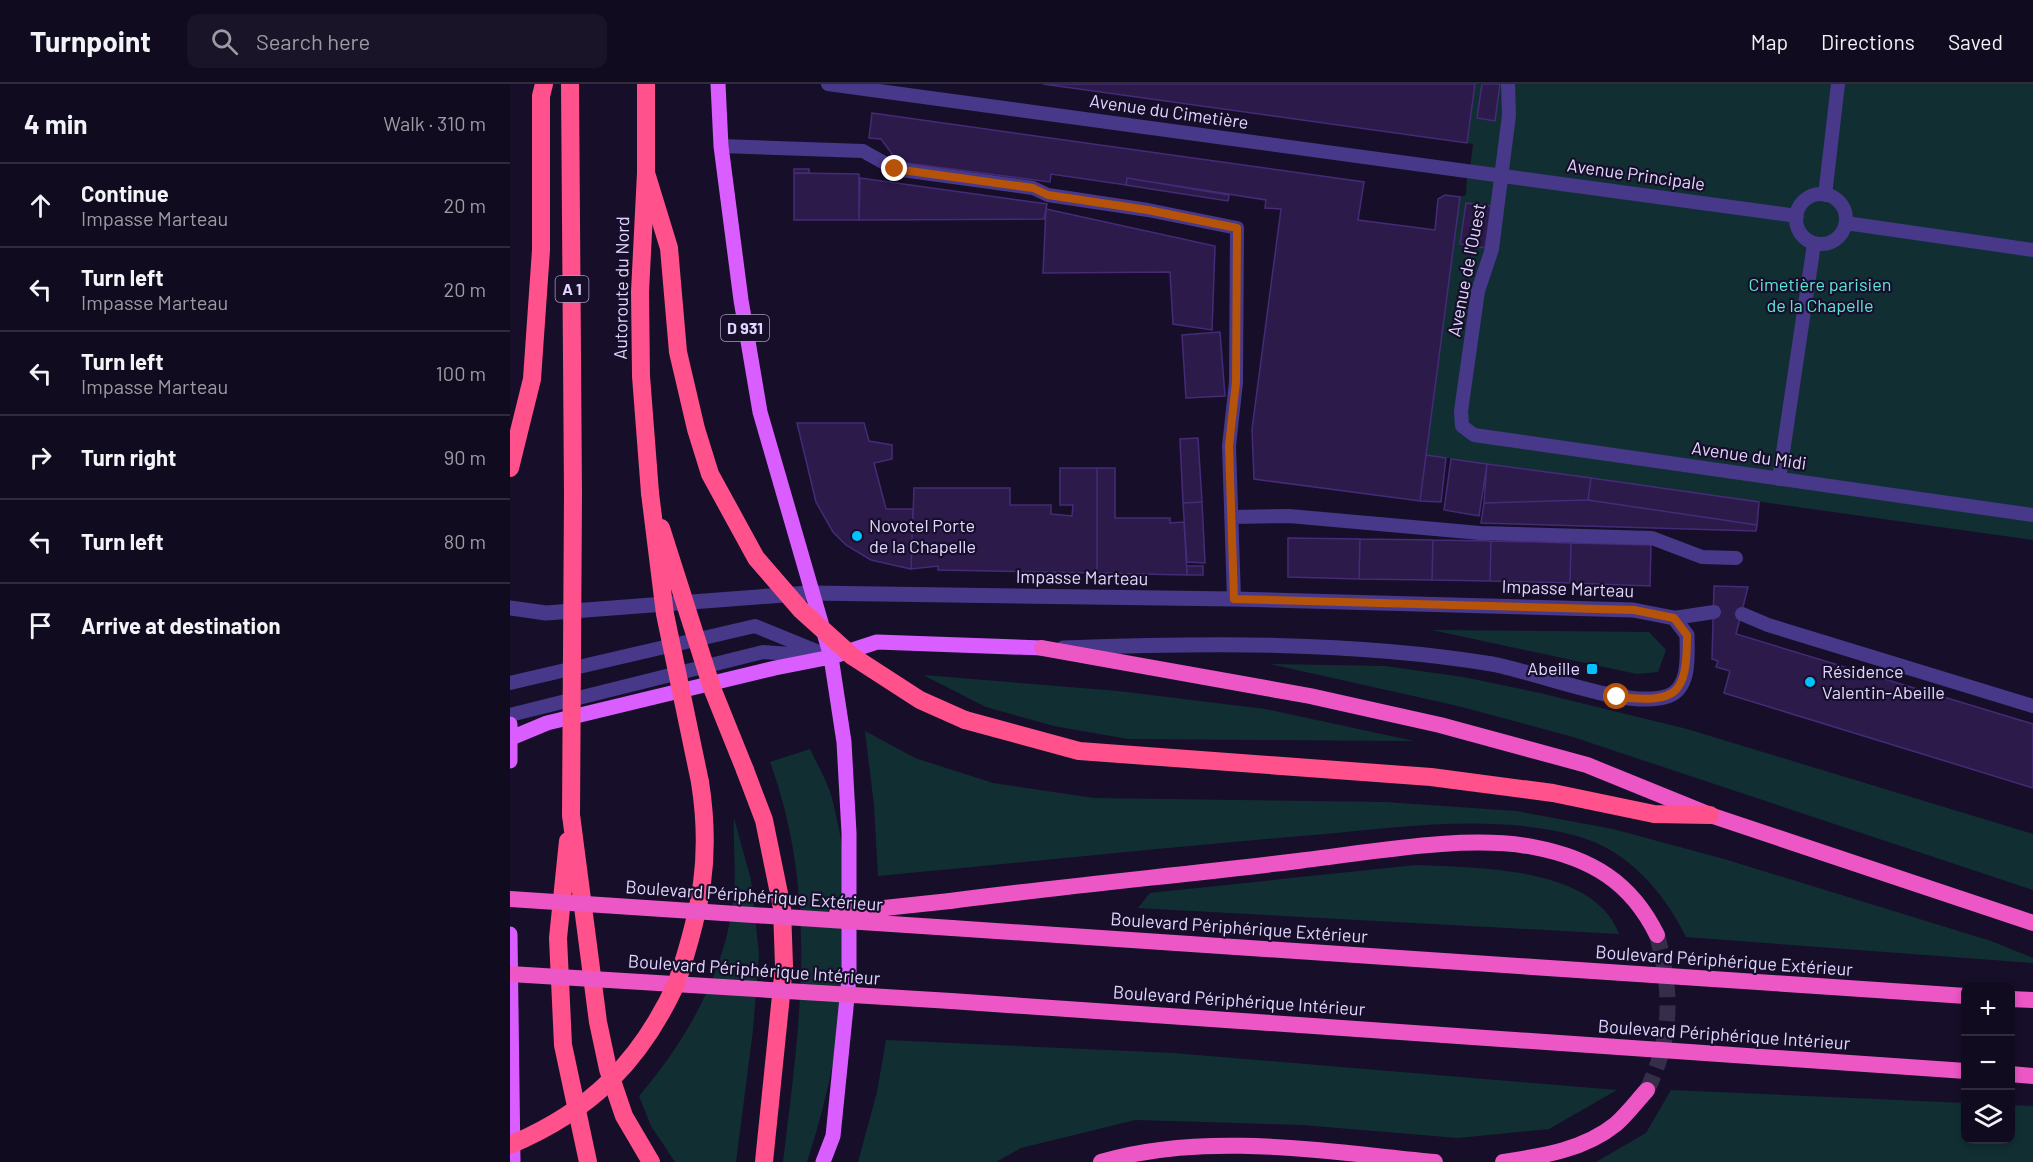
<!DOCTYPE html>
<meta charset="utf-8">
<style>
body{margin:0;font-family:Barlow,sans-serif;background:#1a1428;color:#f1f3f6}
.controls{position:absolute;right:18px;bottom:18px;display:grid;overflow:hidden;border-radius:12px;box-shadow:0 3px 9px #0003}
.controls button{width:54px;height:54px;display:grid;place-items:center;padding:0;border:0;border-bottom:2px solid #302b3d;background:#110b1f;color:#f1f3f6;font:30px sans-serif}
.stop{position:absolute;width:18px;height:18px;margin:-14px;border:4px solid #b45309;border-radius:50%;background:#fff}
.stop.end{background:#b45309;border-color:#fff;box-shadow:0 2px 6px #0008}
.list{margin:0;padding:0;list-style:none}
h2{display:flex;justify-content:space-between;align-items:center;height:78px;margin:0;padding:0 24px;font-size:26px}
h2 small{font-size:20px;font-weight:400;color:#9c9ba4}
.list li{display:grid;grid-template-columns:39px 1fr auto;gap:18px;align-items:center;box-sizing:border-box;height:84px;padding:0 24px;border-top:2px solid #302b3d}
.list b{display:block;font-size:22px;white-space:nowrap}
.list p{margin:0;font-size:20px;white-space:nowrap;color:#9c9ba4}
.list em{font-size:20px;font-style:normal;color:#9c9ba4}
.icon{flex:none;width:33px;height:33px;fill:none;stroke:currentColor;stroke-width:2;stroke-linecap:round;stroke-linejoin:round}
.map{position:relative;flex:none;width:1523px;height:1078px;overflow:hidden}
header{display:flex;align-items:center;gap:36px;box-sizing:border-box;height:84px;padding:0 30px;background:#110b1f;border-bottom:2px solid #302b3d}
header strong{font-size:28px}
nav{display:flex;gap:33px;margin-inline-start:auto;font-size:21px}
.search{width:420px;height:54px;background:#1a1428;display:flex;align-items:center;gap:15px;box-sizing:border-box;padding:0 21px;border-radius:12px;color:#9c9ba4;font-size:22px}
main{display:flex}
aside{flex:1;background:#110b1f}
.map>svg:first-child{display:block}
</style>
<header>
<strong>Turnpoint</strong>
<div class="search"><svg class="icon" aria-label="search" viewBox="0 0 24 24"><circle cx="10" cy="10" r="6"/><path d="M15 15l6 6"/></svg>Search here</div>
<nav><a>Map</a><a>Directions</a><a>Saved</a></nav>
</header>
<main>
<aside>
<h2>4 min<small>Walk · 310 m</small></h2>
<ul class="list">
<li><svg class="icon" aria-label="ahead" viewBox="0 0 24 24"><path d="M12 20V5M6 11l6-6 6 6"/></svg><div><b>Continue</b><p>Impasse Marteau</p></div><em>20 m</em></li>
<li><svg class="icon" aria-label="left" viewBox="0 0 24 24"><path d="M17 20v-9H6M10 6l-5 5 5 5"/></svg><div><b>Turn left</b><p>Impasse Marteau</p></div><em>20 m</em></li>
<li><svg class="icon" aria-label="left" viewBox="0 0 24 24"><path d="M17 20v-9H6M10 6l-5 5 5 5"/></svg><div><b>Turn left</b><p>Impasse Marteau</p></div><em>100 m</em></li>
<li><svg class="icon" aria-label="right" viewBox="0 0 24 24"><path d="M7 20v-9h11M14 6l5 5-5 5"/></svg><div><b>Turn right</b></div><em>90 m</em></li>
<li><svg class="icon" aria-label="left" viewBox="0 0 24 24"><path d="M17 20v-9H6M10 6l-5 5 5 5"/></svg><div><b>Turn left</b></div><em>80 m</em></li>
<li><svg class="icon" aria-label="arrive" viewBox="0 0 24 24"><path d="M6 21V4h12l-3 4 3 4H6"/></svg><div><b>Arrive at destination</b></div></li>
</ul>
</aside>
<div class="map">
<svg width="1523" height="1078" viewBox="0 0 1523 1078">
<rect width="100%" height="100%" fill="#170f29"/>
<!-- green -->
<path fill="#112f33" d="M965,0h558v456l-607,-85 34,-258 6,-2 1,-18h2l4,-33 -6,-1z
M922,546l217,2 17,18 -8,22 -21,2z
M760,580l115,2 78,11 77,16 147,36 346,105v56l-460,-153 -115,-31z
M413,591l195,16 147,18 149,32 -286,-2 -74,-13 -68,-19z
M355,647l50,27 78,25 101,15 291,4 131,9 97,18 111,30 267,82 42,17v5l-347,-26c-22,-45 -58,-87 -109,-101 -86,-24 -187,-7 -275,0 -142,12 -283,27 -424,40l-4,-71z
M300,665c7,15 16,30 21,46 33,117 13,253 -24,367h-24c17,-140 36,-265 -13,-400z
M224,734l17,62 8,74 -6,76 -17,132h-61l-24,-36 -12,-30c49,-57 89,-128 95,-205 2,-24 -1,-49 0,-73z
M906,781c61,3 178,1 203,69l-481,-26 12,-15z
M376,956l287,13 444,37 -68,39 -91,9 -156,-13 -167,-5 -114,28 -25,14h-138l19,-70z
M1161,1006l294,13 1,37h44l1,-35 22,1v56h-437l50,-29z"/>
<!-- building -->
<path fill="#2b1a4a" stroke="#452b77" stroke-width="1.5" d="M533,0h432l-8,59z
M972,0h18l-5,37 -18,-3z
M362,29l492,69 -6,38 77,10 3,-31 7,-4 15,2 -40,304 -166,-22 -2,-50 29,-220 -16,-1 1,-8 -139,-22 -1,7 -75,-11 -1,8 -152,-20 -17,-23 -12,-1z
M284,85h15v4h-15z
M284,89l65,1v46h-65z
M350,94l187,26 -3,15 -185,1z
M617,94l102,17 -1,6 -102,-16z
M956,119l25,3 -6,42 -25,-4z
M536,125l169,37 -3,84 -39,-6 -3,-52 -127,1z
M710,248l5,64 -39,2 -4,-63z
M287,339h67l5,18 23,4v14l-18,4 12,46h27l-2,60 -40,-9 -25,-15 -13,-13 -17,-30z
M688,354l4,64 -19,1 -3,-64z
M916,371l20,3 -5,44 -21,-1z
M941,375l36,5 -8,52 -35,-6z
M977,380l104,14 -3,22 -104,3z
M550,384h37v105l-159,-3v-4l-27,3 3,-81h96v17h41v9l21,2 1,-11h-13z
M587,384h18v50h55v5l14,-1 3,53 -90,-2z
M1081,394l168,24 -2,23 -169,-25z
M1078,416l169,25 -1,6 -275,-8 3,-20z
M692,418l3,61 -18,-1 -4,-59z
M778,454l72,1 -1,40 -71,-2z
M850,455l73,1 -1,40 -73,-1z
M923,456l58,1 -1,40 -58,-1z
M981,457l80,2 -1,40 -80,-2z
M1061,459l80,2 -1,41 -80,-3z
M677,482h16v9h-16z
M1204,502l34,1 -12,47 297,90v64l-309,-95 6,-22 -14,-4 2,-6 -6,-2z"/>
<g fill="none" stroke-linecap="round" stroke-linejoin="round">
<!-- trunk-tunnel -->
<path stroke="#352d49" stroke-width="16" stroke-dasharray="16 8" stroke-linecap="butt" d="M1137,1006c26,-54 25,-98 10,-155"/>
<!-- service -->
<path stroke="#47388a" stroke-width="14" d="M318,0l969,132
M998,0l1,31 -17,134 -14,42 -17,120 1,15 12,9 559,80
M211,62l142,5 32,18 138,19 15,7 100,15 89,18 -1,154 -7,64 5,153
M1286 135a25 25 0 1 1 50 0a25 25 0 1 1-50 0Z
M1315,111l13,-111
M1336,139l187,27
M1269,395l35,-235
M721,433l58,-1 191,17 172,5 50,19 34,1
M1232,530l26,11 265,81
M1164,534l40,-6
M0,599l245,-57 76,31
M0,631l253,-63 54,4"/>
<!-- minor -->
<path stroke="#47388a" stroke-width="15" d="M0,524l36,5 264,-20 424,6 399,11 41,8 13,17c0,19 4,53 -19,61 -40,14 -131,-24 -176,-32 -142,-23 -286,-21 -429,-16"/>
<!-- primary -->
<path stroke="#da5dff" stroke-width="15" d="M208,0l3,62 20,154 19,112 71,245 13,85 5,91v145l-16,158 -10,26
M0,640v37
M1,654l36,-15 228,-55 56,-11 46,-15 165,6
M0,850l3,228"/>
<!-- trunk -->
<path stroke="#ec57c5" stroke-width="16" d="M532,564l268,48 130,29 147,40 123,50 323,108
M440,817c116,-15 232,-26 348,-40 69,-8 167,-27 235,-14 58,11 98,35 124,88
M442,844l1014,68
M1500,915l23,1
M441,917l1015,70
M1500,990l23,2
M591,1078c104,-31 228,-10 334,0
M993,1078c39,-6 81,-12 113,-38 11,-10 21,-23 31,-34"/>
<!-- motorway -->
<path stroke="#ff518b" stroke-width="18" d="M60,0l3,410
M136,0v89l-6,119 1,84 9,117
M0,384l22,-89 9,-129v-154l3,-12
M455,636l114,31 352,26 122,16 101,21 56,1
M235,686l19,50 18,88 2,58 -20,196
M61,731l27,207 10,47 16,47 27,46
M58,757l-10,97 5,107 25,117
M167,898c24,-73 35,-124 23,-200"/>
<!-- trunk-bridge -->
<path stroke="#ec57c5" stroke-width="16" d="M0,815l442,29
M327,829l113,-12
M0,890l441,27"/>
<!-- motorway-bridge -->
<path stroke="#ff518b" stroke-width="18" d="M136,89l23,75 9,104 18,77 14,45 46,84 45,52 51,46 68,44 45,20
M140,409l15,121 35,168
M151,444l51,160 33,82
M61,731l2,-321
M0,1061c81,-34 131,-84 167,-163"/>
</g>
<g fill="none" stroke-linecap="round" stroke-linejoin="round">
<!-- route -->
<path stroke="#b45309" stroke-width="8" d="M385,85l138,19 15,7 100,15 89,18 -1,154 -7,64 5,153 400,11 40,8 13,17c0,61 -10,68 -70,62"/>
</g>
<!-- markers -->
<g fill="#02c1ff" stroke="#170f29" stroke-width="2">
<circle cx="347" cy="452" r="6"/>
<rect x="1076" y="579" width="12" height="12" rx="3"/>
<circle cx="1300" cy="598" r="6"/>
</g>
<g text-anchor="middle" stroke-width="4.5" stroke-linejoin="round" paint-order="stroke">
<!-- shield labels -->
<g fill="#170f29" stroke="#a49abf" stroke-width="1.5">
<rect x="45.5" y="192" width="33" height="26" rx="4.5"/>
<rect x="211" y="231" width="48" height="26" rx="4.5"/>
</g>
<g font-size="16" font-weight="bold" fill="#e1d6ff">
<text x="62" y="211">A 1</text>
<text x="235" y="250">D 931</text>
</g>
<!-- street labels -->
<g font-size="18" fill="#e1d6ff" stroke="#170f29">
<text transform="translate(659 28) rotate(8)" y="6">Avenue du Cimetière</text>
<text transform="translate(1126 91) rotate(8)" y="6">Avenue Principale</text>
<text transform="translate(957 186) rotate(-79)" y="6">Avenue de l'Ouest</text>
<text transform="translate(112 204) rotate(-89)" y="6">Autoroute du Nord</text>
<text transform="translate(1239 372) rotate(8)" y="6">Avenue du Midi</text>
<text transform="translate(572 494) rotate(1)" y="6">Impasse Marteau</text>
<text transform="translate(1058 505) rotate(2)" y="6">Impasse Marteau</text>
<text transform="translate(244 812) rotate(4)" y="6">Boulevard Périphérique Extérieur</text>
<text transform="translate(729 844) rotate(4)" y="6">Boulevard Périphérique Extérieur</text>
<text transform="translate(1214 877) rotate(4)" y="6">Boulevard Périphérique Extérieur</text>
<text transform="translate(244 886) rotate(4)" y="6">Boulevard Périphérique Intérieur</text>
<text transform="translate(729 917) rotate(4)" y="6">Boulevard Périphérique Intérieur</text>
<text transform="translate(1214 951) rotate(4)" y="6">Boulevard Périphérique Intérieur</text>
</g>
<!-- park labels -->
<g font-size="18" fill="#5ce5d7" stroke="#170f29">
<text x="1310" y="207">Cimetière parisien<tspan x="1310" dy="21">de la Chapelle</tspan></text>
</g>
<!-- poi labels -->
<g font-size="18" fill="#e1d6ff" stroke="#170f29" text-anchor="start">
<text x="359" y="448">Novotel Porte<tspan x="359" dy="21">de la Chapelle</tspan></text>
<text x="1070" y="591" text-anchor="end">Abeille</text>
<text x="1312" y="594">Résidence<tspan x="1312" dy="21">Valentin-Abeille</tspan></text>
</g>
</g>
</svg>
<div class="controls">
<button>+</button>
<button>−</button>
<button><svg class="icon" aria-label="layers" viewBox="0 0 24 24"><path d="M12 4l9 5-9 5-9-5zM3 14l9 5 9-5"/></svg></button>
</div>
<div class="stop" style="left:1107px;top:613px"></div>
<div class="stop end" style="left:385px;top:85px"></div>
</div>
</main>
